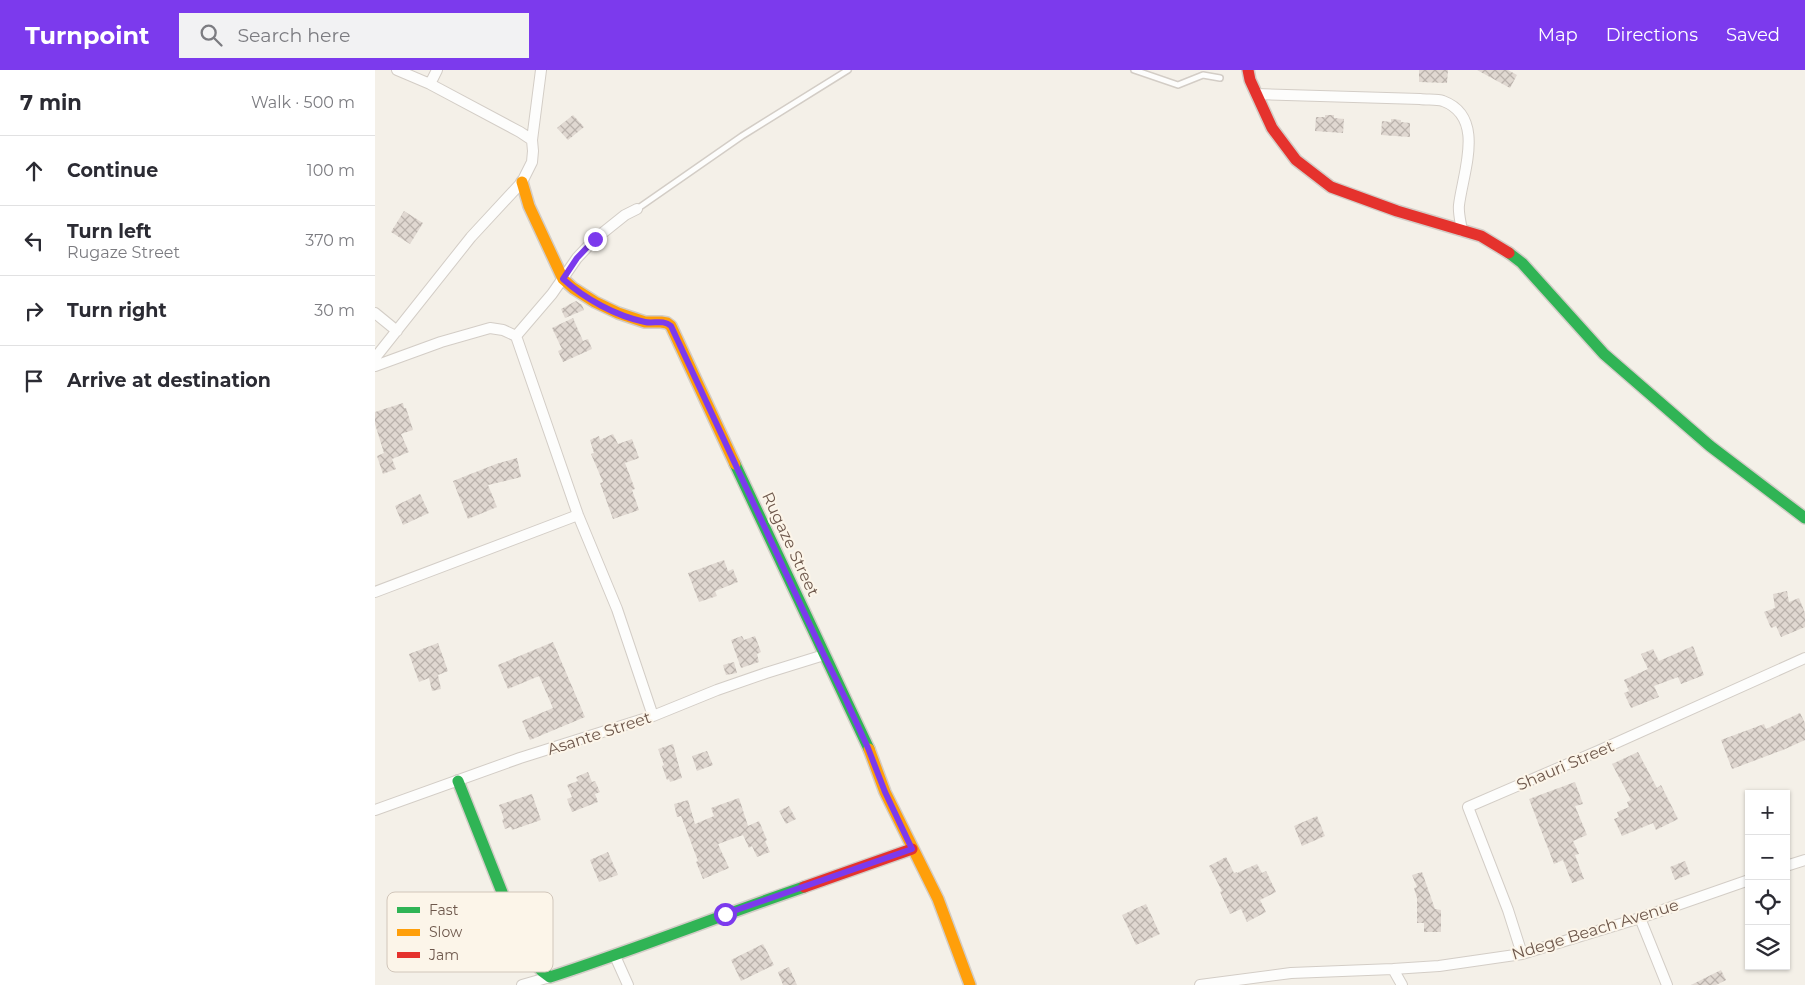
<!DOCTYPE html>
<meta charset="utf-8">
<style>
body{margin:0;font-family:Montserrat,sans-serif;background:#f2f2f3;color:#2b2b33}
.controls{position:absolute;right:15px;bottom:15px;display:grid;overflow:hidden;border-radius:0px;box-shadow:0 1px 4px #0004}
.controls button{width:45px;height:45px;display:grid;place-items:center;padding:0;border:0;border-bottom:1px solid #e1e1e2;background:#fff;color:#2b2b33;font:25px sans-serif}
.stop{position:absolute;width:15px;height:15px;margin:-11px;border:4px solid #7c3aed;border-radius:50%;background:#fff}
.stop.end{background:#7c3aed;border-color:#fff;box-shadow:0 1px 5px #0008}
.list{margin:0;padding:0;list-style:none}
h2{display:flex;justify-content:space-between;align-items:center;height:65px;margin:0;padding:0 20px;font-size:21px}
h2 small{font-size:16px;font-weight:400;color:#7c7c81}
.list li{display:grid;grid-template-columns:32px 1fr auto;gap:15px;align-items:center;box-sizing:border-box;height:70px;padding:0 20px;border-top:1px solid #e1e1e2}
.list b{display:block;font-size:19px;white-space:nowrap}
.list p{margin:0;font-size:16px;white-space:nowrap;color:#7c7c81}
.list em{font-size:16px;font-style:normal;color:#7c7c81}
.icon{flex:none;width:28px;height:28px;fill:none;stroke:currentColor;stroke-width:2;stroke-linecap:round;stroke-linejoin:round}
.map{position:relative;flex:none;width:1430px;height:915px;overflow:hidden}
header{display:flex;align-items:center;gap:30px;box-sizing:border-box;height:70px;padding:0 25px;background:#7c3aed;color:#fff}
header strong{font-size:24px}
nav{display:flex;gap:28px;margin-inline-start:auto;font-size:18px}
.search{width:350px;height:45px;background:#f2f2f3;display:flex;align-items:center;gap:12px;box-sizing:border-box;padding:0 18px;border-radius:0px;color:#7c7c81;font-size:19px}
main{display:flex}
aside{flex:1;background:#fff}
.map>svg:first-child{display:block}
</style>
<header>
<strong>Turnpoint</strong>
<div class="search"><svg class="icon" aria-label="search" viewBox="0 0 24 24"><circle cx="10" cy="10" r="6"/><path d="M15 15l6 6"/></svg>Search here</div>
<nav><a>Map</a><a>Directions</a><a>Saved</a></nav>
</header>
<main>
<aside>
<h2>7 min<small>Walk · 500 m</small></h2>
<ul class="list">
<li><svg class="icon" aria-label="ahead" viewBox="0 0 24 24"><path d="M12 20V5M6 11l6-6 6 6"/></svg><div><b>Continue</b></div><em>100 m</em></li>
<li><svg class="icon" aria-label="left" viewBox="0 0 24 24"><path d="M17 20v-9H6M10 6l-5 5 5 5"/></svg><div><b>Turn left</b><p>Rugaze Street</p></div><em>370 m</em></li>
<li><svg class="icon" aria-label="right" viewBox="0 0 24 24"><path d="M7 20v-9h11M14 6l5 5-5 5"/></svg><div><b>Turn right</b></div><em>30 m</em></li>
<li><svg class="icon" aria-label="arrive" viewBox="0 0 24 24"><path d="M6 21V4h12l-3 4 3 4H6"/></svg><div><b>Arrive at destination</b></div></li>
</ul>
</aside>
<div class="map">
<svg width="1430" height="915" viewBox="0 0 1430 915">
<defs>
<pattern id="building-cross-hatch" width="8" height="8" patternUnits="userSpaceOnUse" patternTransform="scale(1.25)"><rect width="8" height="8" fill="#e0d8d1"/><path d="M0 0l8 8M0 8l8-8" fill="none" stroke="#bab2ac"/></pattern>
</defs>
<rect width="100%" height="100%" fill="#f4f0e8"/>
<!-- building -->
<path fill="url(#building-cross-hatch)" d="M1044,0h29l-1,13 -28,-1z
M1102,0h31l9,5 -7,13z
M198,45l11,12 -16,13 -11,-12z
M950,45h9v3l10,1 -1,14 -28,-2 1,-14h9z
M1016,49l10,1v2l9,1v14l-29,-2 1,-14 9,1z
M29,141l19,12 -13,21 -19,-12z
M201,231l6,4 2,5 -19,8 -4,-9z
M198,248l10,23 5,-2 4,10 -29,13 -5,-11 4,-2 -10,-21z
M28,333l1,5h2l7,22 -12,4 8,18 -17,7 4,10 -13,5 -6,-18 7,-3 -9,-29v-12z
M238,364l5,10 14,-5 7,19 -14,5 10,26 -3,1 7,20 -26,9 -13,-36 3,-1 -12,-28 3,-1 -4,-13 9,-4 1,4z
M142,388l4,19 -33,8 9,22 -29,12 -15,-38 43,-17z
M45,424l9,19 -26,12 -8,-19z
M349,490l4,11 5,-2 5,13 -23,9 2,5 -18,6 -11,-29z
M1412,521l2,11 10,-4 6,15v14l-24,10 -5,-11 -5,2 -7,-16 11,-4 -2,-14z
M367,566l2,4 11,-4 6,16 -4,2 2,8 -18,6 -10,-28z
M178,572l32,75 -55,23 -8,-19 31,-13 -14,-32 -31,13 -10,-24z
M63,573l10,28 -10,4 3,14 -9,2 -3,-13 -10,4 -10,-28z
M1318,576l11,29 -23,9 -3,-7 -24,9 5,11 -28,11 -7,-15 5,-2 -5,-11 24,-11 -7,-15 12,-5 6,12z
M359,592l3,11 -11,2 -3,-10z
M1425,643l5,10v17l-22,10 -51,19 -11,-29 43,-16 2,5z
M298,674l9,34 -12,4 -1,-3 -2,1 -5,-14 2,-1 -6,-16z
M332,681l6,14 -16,6 -5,-15z
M1263,682l19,36 4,-3 17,34 -22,11 -3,-7 -31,13 -8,-17 5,-2 -2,-5 12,-5 -2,-5 4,-2 -19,-36z
M213,702l4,10 3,-1 5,11 -5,2 3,8 -26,10 -5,-13 5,-2 -5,-12 11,-4 -2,-4z
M1200,712l8,22 -8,2 12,29 -14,6 6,13 -4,1 9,24 -12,4 -9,-23 -9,4 -25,-65z
M157,724l9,26 -29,10 -1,-3 -6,2 -3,-9 2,-1 -5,-14z
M364,728l9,28 11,-5 8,19 -2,1 5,11 -13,5 -5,-11 -3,2 -6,-13 -25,9 11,24 -26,11 -7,-17 2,-1 -17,-45 -4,1 -3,-13 14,-4 7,24 19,-8 -3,-8z
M414,736l7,13 -10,5 -7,-13z
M942,746l8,20 -23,10 -8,-20z
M233,782l10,23 -19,7 -9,-22z
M851,787l8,16 3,-1v1l20,-9 5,9 4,-2 10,21 -16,8 6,12 -19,10 -6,-13 -11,5 -10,-22 2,-1 -13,-25z
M1310,791l5,13 -15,6 -5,-13z
M1047,802l13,37 6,1v22h-17v-9h-7v-25l-3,-10 3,-1 -5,-12z
M771,834l14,30 -24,11 -14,-30z
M388,874l11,21 -33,16 -10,-21z
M414,897l8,18h-14l-5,-13z
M1346,900l5,10 -10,5h-25z"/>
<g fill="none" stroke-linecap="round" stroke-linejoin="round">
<!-- lane casing -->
<g stroke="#d3cdc6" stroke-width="8">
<path id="lane" d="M759,0l44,15 25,-10 17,3
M262,139l105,-73 106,-66"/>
</g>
<!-- street casing -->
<g stroke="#d3cdc6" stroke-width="12">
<path id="street" d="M55,14l7,-14
M882,24l163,5c7,1 17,0 23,2 43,16 20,71 16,104 -1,8 2,18 3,26
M157,70l9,-70
M0,243l22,18
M141,266l36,-42 25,-36 18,-19 30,-24 12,-6
M0,288l96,-121 51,-55 10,-20 1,-11 -1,-11 -12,-8 -90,-48 -33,-14
M0,296l66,-24 49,-14 13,2 13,6 62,179 39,94 36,107
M0,522l203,-77
M0,740l145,-52 133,-42 64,-26 49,-17 58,-18
M1411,796l19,-6
M1265,848l27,67
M1147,884l-14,-44 -40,-103 130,-56 207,-93
M240,886l13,29
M1018,899l9,16
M147,915l28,-8
M825,915l91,-12 102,-4 46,-3 83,-12 118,-36 109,-38"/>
</g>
<!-- fast casing -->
<g stroke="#d3cdc7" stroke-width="14">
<path id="fast" d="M1134,183l13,10 82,91 106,92 95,72
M360,394l134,285
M83,711l68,172 16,18 8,6c86,-28 169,-61 254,-90"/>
</g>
<!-- slow casing -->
<g stroke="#d3cdc7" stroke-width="14">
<path id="slow" d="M147,112l7,24 34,73 10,9 22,14 23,11 27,9h16l6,1 4,3 64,138
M494,679l16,43 53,107 32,86"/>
</g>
<!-- jam casing -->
<g stroke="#d3cdc7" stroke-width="14">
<path id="jam" d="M873,0l2,10 22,48 24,32 35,27 66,24 84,25 28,17
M429,817l108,-38"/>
</g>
<!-- lane -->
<use href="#lane" stroke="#fdfdfc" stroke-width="5"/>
<!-- street -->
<use href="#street" stroke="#fdfdfc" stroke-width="10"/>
<!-- fast -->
<use href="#fast" stroke="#30b455" stroke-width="11"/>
<!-- slow -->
<use href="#slow" stroke="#ff9f0a" stroke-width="11"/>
<!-- jam -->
<use href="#jam" stroke="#e5322d" stroke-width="11"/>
</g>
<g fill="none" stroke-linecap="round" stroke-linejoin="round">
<!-- route -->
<path stroke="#7c3aed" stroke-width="6" d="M220,169l-18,19 -14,21c22,20 53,37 82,43 9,2 18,-3 26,4l153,329 22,45 22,48 17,44 27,57 -187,65"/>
</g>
<g text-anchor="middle" stroke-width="4" stroke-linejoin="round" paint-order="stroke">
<!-- street labels -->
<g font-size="16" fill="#6e584c" stroke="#fcf5e9">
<text transform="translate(416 474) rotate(65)" y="6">Rugaze Street</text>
<text transform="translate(224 663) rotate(-18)" y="6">Asante Street</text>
<text transform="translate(1190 695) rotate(-23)" y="6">Shauri Street</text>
<text transform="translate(1220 859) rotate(-17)" y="6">Ndege Beach Avenue</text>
</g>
</g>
<!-- legend -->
<rect x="12" y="822" width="166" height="80" rx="8" fill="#fcf5e9" stroke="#d1c6ba" stroke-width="1"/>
<rect x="22" y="837" width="23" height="6" fill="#30b455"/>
<rect x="22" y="859" width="23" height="7" fill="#ff9f0a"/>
<rect x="22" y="882" width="23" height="6" fill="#e5322d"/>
<g font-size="14" fill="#6e584c">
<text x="54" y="845">Fast</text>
<text x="54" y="867">Slow</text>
<text x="54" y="890">Jam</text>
</g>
</svg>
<div class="controls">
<button>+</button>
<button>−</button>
<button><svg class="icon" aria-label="locate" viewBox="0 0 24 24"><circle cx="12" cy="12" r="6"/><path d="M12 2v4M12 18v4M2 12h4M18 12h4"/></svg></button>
<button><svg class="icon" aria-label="layers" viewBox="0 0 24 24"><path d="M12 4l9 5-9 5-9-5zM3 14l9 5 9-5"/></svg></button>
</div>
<div class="stop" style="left:350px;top:844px"></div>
<div class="stop end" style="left:220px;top:169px"></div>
</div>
</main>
